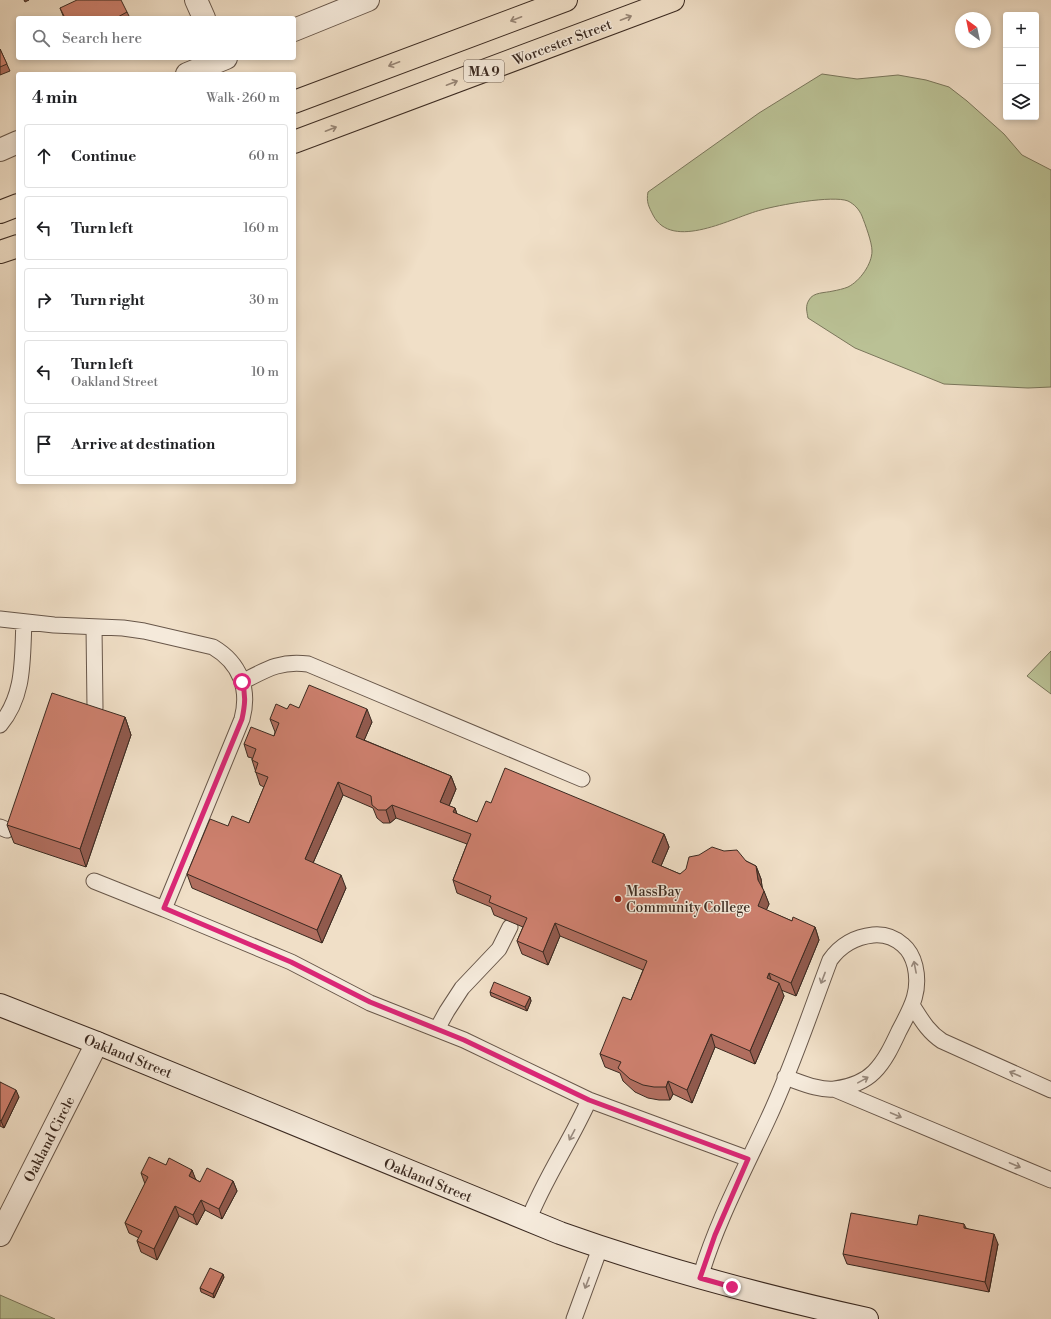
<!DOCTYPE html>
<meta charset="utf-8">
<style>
body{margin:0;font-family:"Libre Bodoni",serif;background:#f2f2f2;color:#202124}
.controls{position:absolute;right:12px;top:12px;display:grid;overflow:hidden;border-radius:4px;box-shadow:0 2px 6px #0003}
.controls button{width:36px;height:36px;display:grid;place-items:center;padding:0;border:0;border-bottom:1px solid #e0e0e0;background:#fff;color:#202124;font:20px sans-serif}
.compass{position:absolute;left:955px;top:12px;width:36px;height:36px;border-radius:50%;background:#fff;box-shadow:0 2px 6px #0003;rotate:327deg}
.stop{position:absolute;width:12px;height:12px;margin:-9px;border:3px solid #db2777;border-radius:50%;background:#fff}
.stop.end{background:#db2777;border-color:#fff;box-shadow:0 1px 4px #0008}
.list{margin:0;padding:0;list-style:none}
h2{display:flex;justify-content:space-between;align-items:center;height:52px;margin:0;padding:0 16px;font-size:17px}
h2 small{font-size:13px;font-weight:400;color:#757577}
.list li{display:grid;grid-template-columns:26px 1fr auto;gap:12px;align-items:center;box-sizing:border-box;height:64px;margin:0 8px 8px;padding:0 8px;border:1px solid #e0e0e0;border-radius:4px}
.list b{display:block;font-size:15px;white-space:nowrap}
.list p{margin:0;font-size:13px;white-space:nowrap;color:#757577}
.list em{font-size:13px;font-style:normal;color:#757577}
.icon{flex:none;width:22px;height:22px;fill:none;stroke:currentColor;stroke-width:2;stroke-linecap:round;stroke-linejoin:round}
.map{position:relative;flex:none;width:1051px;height:1319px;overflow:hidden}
.search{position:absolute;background:#fff;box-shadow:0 2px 6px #0003;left:16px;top:16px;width:280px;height:44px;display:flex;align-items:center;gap:10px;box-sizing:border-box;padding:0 14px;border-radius:4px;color:#757577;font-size:15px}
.panel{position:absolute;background:#fff;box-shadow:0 2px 6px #0003;left:16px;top:72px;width:280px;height:412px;border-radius:4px}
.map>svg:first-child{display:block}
</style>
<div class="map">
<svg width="1051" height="1319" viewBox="0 0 1051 1319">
<rect width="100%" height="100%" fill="#f0dfc7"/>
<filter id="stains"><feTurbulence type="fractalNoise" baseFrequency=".005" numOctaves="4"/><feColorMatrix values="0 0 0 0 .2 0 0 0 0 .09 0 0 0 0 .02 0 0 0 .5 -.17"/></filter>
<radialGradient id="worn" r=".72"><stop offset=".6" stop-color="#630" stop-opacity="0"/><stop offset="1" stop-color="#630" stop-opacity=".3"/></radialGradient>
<!-- green -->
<path fill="#bac195" stroke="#7a765b" d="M822,74l35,5 41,-4 28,5 23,7 18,14 37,33 18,21 29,15v217l-23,1 -84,-4 -89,-36 -47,-30c-1,-6 -3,-12 1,-18 4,-8 16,-7 24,-9 5,-1 10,-2 15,-4 12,-6 24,-23 24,-36 0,-9 -7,-27 -10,-35 -3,-7 -8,-12 -14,-15 -15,-6 -70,4 -87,9 -28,7 -89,42 -108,5 -4,-8 -7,-13 -5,-23l111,-79z
M1051,651v43l-24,-18z
M0,1295l55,24h-55z"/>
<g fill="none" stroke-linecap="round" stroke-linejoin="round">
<!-- lane casing -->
<g stroke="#68574a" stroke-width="17">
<path id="lane" d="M0,619l54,6 69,3 21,3 69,16c27,16 37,42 29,72l-78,190 127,53 79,41 94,37 125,60 160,59
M94,627l1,81
M242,682c23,-12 39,-22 66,-18l274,115
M0,725c25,-30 22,-65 24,-103
M0,827l7,3
M94,881l70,28
M912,1005c9,14 16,27 30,36l109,49
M437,1029l10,-18 15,-23 37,-39 11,-22
M834,1089l217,91
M528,1221c16,-42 43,-80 61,-121
M700,1278c16,-55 44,-107 68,-159 24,-51 42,-106 62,-159 10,-14 24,-23 43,-25 11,-1 21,2 30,10 6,5 10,13 12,21 6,26 -4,42 -16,65 -7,15 -14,30 -25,41 -10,10 -25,15 -39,17 -16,2 -35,-7 -50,-12
M574,1319l26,-71"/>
</g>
<!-- street casing -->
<g stroke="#68574a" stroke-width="24">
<path id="street" d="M196,0l8,18
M294,30l74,-30
M187,74l39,-16
M0,150l18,-8
M0,1235l97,-192"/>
</g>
<!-- secondary casing -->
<g stroke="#3b2a21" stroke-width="24">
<path id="secondary" d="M0,1005l97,38 463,190c101,36 203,63 307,86"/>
</g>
<!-- highway casing -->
<g stroke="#3b2a21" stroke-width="24">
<path id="highway" d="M294,102l272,-102
M294,142l379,-142
M0,212l18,-7
M0,252l18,-6"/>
</g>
<!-- lane -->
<use href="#lane" stroke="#f5eadb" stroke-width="15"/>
<!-- street -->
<use href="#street" stroke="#f5eadb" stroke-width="22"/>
<!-- secondary -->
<use href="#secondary" stroke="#f5eadb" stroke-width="22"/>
<!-- highway -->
<use href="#highway" stroke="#f0dfc7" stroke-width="22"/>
</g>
<!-- wall -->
<path fill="#b06e5f" stroke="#3b2a21" d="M24,0h5l-4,2z
M60,8l67,4 3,6h-66z
M0,49l10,22 -10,4z
M299,708l73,14 -8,18 87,36 5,13 -7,17 6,2 2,6 20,8 14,-19 173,31 5,13 -8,19 19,8 66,-13 10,5 5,13 1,8 7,17 -3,6 26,11 23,6 4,13 -23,56 -15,-6 3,6 -29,68 -40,-17 -23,56 -19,-9 -3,6h-11l-11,-2 -13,-6 -12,-11 -3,-8 -15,-6 -5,-13 31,-54 12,-30 -83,-34 -12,29 -26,-11 -5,-13 6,-14 -29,-12 -3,-8 -34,-14 -4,-13 14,-36 -71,-26 -6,5h-7l-6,-5 -4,-10 -30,-13 -30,68 33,25 -24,55 -130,-55 -5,-14 41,-48 21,-3 15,-36 -4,-2 -8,-25v-2l-4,-1 -4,-13 30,-8 1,-4 -5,-13 17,-10z
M125,717l6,18 -45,132 -72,-24 -7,-18z
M490,992l40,5 1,4 -4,10 -36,-15z
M0,1082l19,15 -15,31 -4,-2z
M166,1165l26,5 3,9 5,3 33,-1 4,10 -15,28 -17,-9 -8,15 -18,-9 -22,44 -16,-8 -4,-11 2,-3 -10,-5 -4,-10 20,-39 -4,-11z
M964,1224l2,4 32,16 -9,48 -142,-28 -4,-10 74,-29z
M224,1277l-10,21 -13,-6 -1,-4z"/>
<!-- shaded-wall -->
<path fill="#905a4d" stroke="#3b2a21" d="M367,709l5,13 -12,28 -4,-13z
M125,717l6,18 -45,132 -6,-18z
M451,776l5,13 -11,26 -5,-13z
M338,782l5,13 -34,77 -4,-13z
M392,805l4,13 -6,5 -4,-13z
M455,808l4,13 -6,-9z
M664,834l5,13 -12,28 -5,-13z
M756,866l5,13 2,14 1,-2 5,13 -7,16 -4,-14v-26z
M341,875l5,13 -24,55 -5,-13z
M555,923l5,13 -12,29 -5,-13z
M815,927l4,13 -23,56 -5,-13z
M769,973l4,13 -6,-8z
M779,983l5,13 -29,68 -5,-13z
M530,997l1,4 -4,10 -2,-4z
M711,1034l4,13 -23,56 -5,-13z
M668,1081l5,13 -3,6 -4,-13z
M16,1090l3,7 -15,31 -3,-7z
M192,1170l4,10 -7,-4z
M233,1181l4,10 -15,28 -3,-10z
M201,1200l4,10 -8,15 -4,-10z
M175,1206l4,10 -22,44 -3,-11z
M994,1234l4,10 -9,48 -4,-10z
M223,1274l1,3 -10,21 -1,-4z"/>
<!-- building -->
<path fill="#cd806e" stroke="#3b2a21" d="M77,0h44l6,12 -11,6h-51l-5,-10z
M0,49l7,15 -7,3z
M309,685l58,24 -11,28 95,39 -11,26 15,6 -2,4 24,10 9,-21 5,2 14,-35 159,66 -12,28 28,12 6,-5 3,-12 10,-2 13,-8 12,4 13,-1 9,11 10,5 2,14 6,11 -6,15 34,15 1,-4 22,10 -24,56 -22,-10 -2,5 12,5 -29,68 -39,-17 -24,56 -19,-9 -2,6h-12l-11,-2 -13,-6 -12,-11 3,-6 -21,-8 23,-57 8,3 16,-39 -92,-38 -12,29 -26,-11 10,-23 -38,-16 2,-6 -38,-16 18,-46 -79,-29 -6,5h-8l-6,-5 -1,-9 -33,-14 -33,77 36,16 -24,55 -130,-56 23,-55 18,7 4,-10 17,7 19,-46 -13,-5 3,-9 -6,-3 4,-11 -12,-5 7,-17 23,9 5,-13 -9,-4 6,-15 11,5 3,-5 9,4z
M52,693l73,24 -45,132 -73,-24z
M494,982l36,15 -5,10 -35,-15z
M0,1082l16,8 -15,31 -1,-1z
M149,1157l17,8 3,-7 23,12 -3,6 11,6 7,-14 26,13 -14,28 -18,-9 -8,15 -18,-9 -21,43 -17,-8 5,-10 -17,-8 23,-46 -7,-4z
M851,1213l66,12 2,-10 45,9v4l30,6 -9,48 -142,-28z
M210,1268l13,6 -10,20 -13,-6z"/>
<!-- one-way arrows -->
<defs><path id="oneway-shaft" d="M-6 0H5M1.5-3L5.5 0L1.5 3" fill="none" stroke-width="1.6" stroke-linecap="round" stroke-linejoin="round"/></defs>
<g stroke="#968474">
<use href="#oneway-shaft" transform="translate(626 18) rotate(-21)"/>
<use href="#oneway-shaft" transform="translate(516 19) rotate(159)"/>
<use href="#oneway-shaft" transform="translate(394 64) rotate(159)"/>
<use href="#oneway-shaft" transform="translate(452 83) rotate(-21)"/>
<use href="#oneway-shaft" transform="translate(331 129) rotate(-21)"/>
</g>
<g stroke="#988a7e">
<use href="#oneway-shaft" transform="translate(915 967) rotate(-101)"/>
<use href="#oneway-shaft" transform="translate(823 978) rotate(111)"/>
<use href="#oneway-shaft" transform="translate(1015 1074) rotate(-156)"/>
<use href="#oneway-shaft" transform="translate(863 1080) rotate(-29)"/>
<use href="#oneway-shaft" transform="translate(896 1115) rotate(23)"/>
<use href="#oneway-shaft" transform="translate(572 1135) rotate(118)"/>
<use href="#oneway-shaft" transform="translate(1015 1165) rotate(23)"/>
<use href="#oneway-shaft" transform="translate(587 1283) rotate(111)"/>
</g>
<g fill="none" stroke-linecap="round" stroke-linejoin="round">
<!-- route -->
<path stroke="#db2777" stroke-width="5" d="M242,682c4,13 3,23 0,37l-78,189 127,54 79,40 94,38 125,60 159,59 -33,76 -15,43 32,9"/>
</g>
<!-- markers -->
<circle fill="#8f2418" stroke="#f5eadb" stroke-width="1.5" cx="618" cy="899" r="4"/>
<g text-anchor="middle" stroke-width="3" stroke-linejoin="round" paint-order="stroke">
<!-- shield labels -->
<rect fill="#f5eadb" stroke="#736459" stroke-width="1" x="464" y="60" width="40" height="22" rx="3"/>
<g font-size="13" font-weight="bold" fill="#3b2a21">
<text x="484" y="76">MA 9</text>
</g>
<!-- street labels -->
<g font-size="14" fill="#3b2a21" stroke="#f5eadb">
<text transform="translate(562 42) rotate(-21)" y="5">Worcester Street</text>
<text transform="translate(128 1056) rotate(22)" y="5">Oakland Street</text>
<text transform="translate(49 1139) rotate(-63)" y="5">Oakland Circle</text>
<text transform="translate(428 1180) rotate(22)" y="5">Oakland Street</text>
</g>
<!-- poi labels -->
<g font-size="14" fill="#3b2a21" stroke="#f5eadb" text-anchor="start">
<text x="626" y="896">MassBay<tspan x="626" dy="16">Community College</tspan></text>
</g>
</g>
<rect width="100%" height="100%" filter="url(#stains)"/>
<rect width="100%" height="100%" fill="url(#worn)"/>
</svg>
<div class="controls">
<button>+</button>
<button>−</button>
<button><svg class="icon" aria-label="layers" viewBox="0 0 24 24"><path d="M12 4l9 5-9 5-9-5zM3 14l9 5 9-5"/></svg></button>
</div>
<svg class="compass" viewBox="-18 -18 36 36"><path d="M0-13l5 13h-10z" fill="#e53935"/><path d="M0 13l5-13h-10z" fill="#757577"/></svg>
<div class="stop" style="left:242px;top:682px"></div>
<div class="stop end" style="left:732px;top:1287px"></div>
<div class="search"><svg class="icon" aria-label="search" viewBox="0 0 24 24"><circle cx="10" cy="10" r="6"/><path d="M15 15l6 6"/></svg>Search here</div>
<section class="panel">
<h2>4 min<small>Walk · 260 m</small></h2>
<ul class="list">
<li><svg class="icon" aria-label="ahead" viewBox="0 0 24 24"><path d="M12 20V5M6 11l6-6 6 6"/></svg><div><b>Continue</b></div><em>60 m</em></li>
<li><svg class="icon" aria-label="left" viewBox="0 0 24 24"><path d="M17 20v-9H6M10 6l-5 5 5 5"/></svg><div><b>Turn left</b></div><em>160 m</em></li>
<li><svg class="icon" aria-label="right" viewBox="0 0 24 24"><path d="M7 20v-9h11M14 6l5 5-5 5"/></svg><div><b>Turn right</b></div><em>30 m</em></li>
<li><svg class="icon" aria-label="left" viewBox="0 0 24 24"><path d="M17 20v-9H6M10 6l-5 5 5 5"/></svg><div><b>Turn left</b><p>Oakland Street</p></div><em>10 m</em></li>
<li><svg class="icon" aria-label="arrive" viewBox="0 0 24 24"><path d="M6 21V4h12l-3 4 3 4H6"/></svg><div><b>Arrive at destination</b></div></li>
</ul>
</section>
</div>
